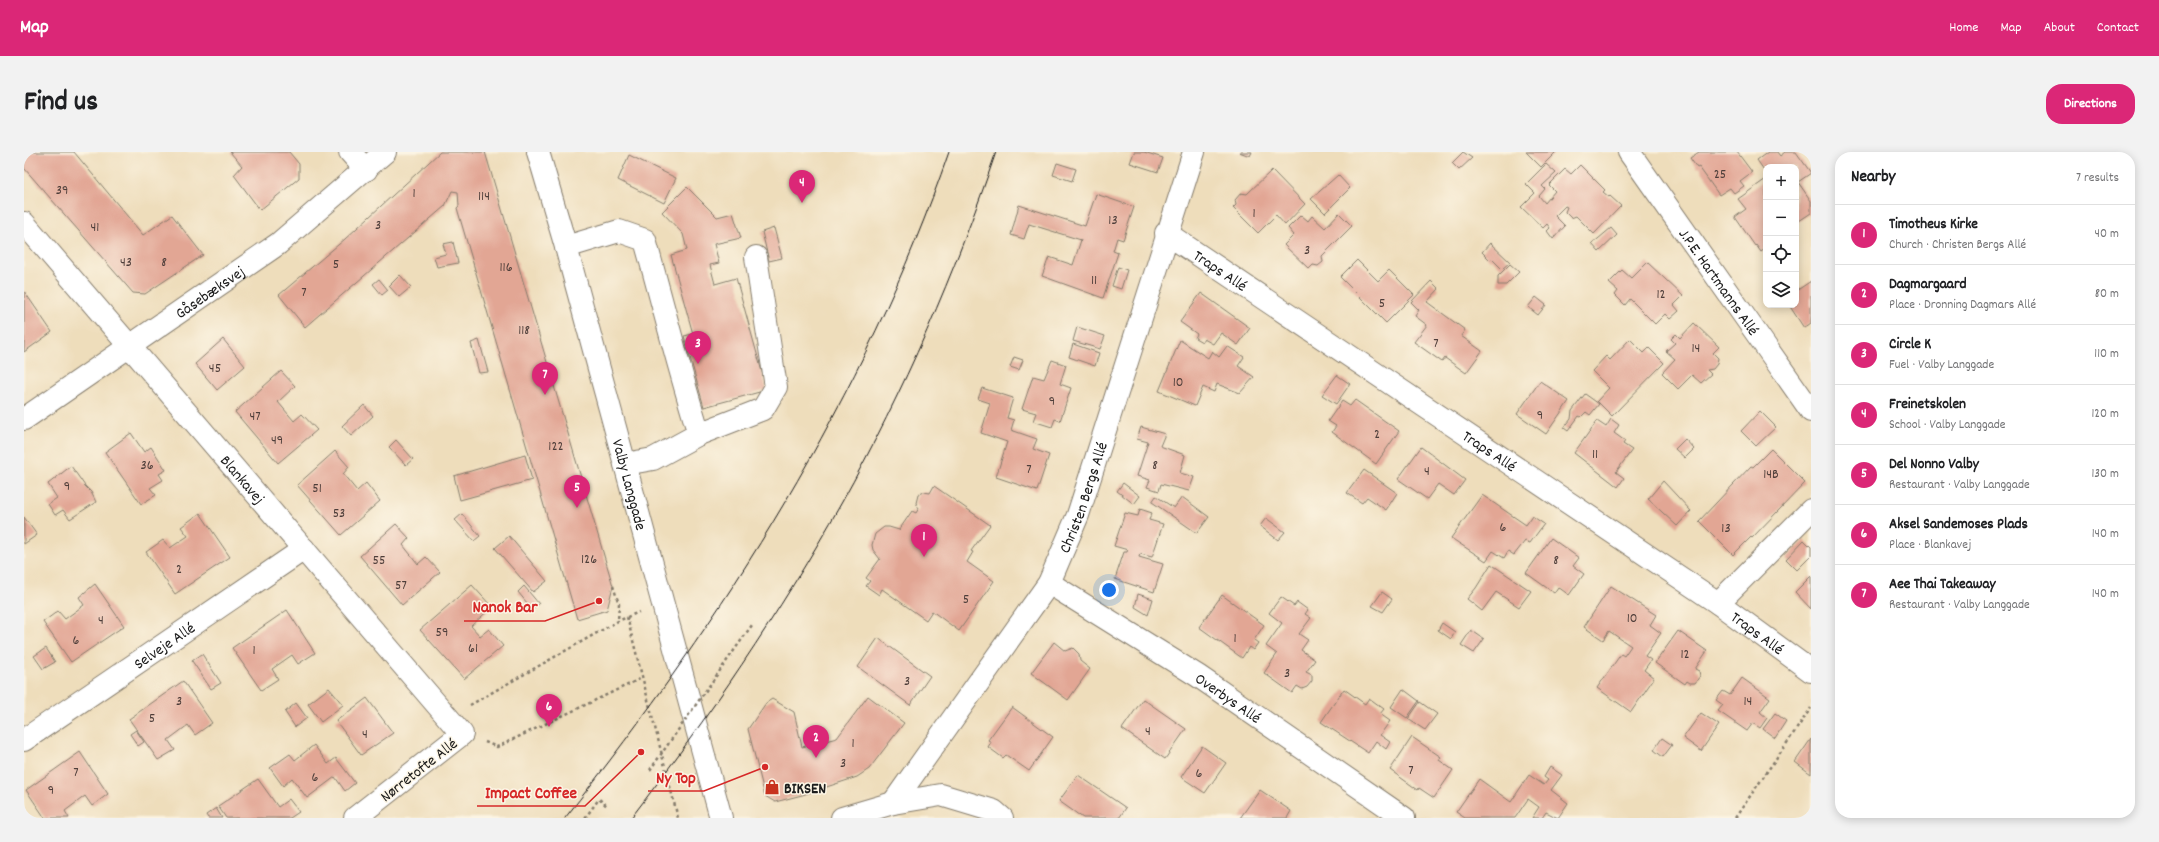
<!DOCTYPE html>
<meta charset="utf-8">
<style>
body{margin:0;font-family:Dekko,sans-serif;background:#f2f2f2;color:#202124}
.controls{position:absolute;right:12px;top:12px;display:grid;overflow:hidden;border-radius:8px;box-shadow:0 2px 10px #0003}
.controls button{width:36px;height:36px;display:grid;place-items:center;padding:0;border:0;border-bottom:1px solid #e0e0e0;background:#fff;color:#202124;font:20px sans-serif}
.you{position:absolute;left:1085px;top:438px;width:14px;height:14px;margin:-10px;border:3px solid #fff;border-radius:50%;background:#1a73e8;box-shadow:0 0 0 6px #1a73e833}
.badge{display:grid;place-items:center;width:26px;height:26px;border-radius:50%;background:#db2777;color:#fff;font-size:13px;font-weight:700}
.pin{position:absolute;translate:-50% -33px;filter:drop-shadow(0 1px 2px #0008)}
.pin::after{content:'';position:absolute;top:21px;width:14px;height:12px;background:inherit;clip-path:polygon(0 0,100% 0,50% 100%)}
.list{margin:0;padding:0;list-style:none}
h2{display:flex;justify-content:space-between;align-items:center;height:52px;margin:0;padding:0 16px;font-size:17px}
h2 small{font-size:13px;font-weight:400;color:#757577}
.list li{display:grid;grid-template-columns:26px 1fr auto;gap:12px;align-items:center;box-sizing:border-box;height:60px;padding:0 16px;border-top:1px solid #e0e0e0}
.list b{display:block;font-size:15px;white-space:nowrap}
.list p{margin:0;font-size:13px;white-space:nowrap;color:#757577}
.list em{font-size:13px;font-style:normal;color:#757577}
.icon{flex:none;width:22px;height:22px;fill:none;stroke:currentColor;stroke-width:2;stroke-linecap:round;stroke-linejoin:round}
.map{position:relative;flex:none;width:1787px;height:666px;overflow:hidden;border-radius:16px}
header{display:flex;align-items:center;gap:24px;box-sizing:border-box;height:56px;padding:0 20px;background:#db2777;color:#fff}
header strong{font-size:19px}
nav{display:flex;gap:22px;margin-inline-start:auto;font-size:14px}
.intro{display:flex;align-items:center;justify-content:space-between;box-sizing:border-box;height:96px;padding:0 24px}
h1{margin:0;font-size:28px}
.button{padding:10px 18px;border-radius:16px;background:#db2777;color:#fff;font-size:14px;font-weight:700}
main{display:flex;gap:24px;padding:0 24px}
aside{flex:1;background:#fff;border-radius:16px;box-shadow:0 2px 10px #0003}
.map>svg:first-child{display:block}
</style>
<header>
<strong>Map</strong>
<nav><a>Home</a><a>Map</a><a>About</a><a>Contact</a></nav>
</header>
<div class="intro"><h1>Find us</h1><a class="button">Directions</a></div>
<main>
<div class="map">
<svg width="1787" height="666" viewBox="0 0 1787 666">
<rect width="100%" height="100%" fill="#fcf5e5"/>
<filter id="ink" filterUnits="userSpaceOnUse"><feTurbulence type="fractalNoise" baseFrequency=".025" numOctaves="2"/><feDisplacementMap in="SourceGraphic" scale="8" xChannelSelector="R" yChannelSelector="G"/><feConvolveMatrix kernelMatrix="1 2 1 2 8 2 1 2 1" color-interpolation-filters="sRGB"/></filter>
<filter id="wash" filterUnits="userSpaceOnUse"><feTurbulence type="fractalNoise" baseFrequency=".012" numOctaves="4" result="noise"/><feDisplacementMap in="SourceGraphic" scale="16" xChannelSelector="R" yChannelSelector="G"/><feGaussianBlur stdDeviation="0.9" result="paint"/><feColorMatrix in="noise" values="0 0 0 0 0 0 0 0 0 0 0 0 0 0 0 0 0 1.4 0 .05"/><feComposite in="paint" operator="in"/></filter>
<g filter="url(#wash)">
<rect width="100%" height="100%" fill="#edb"/>
<g id="blocks">
<!-- building -->
<path fill="#e2a694" d="M0,0h50l69,83 29,-20 31,40 -58,39 -12,-1 -109,-125z
M206,0h59l10,12v14l-39,32 -26,-35 8,-9z
M416,0h45l128,434 -6,24 -30,9 -120,-411 2,-2 -1,-14 -6,-1 -7,15 -140,121 -26,-32 66,-56z
M1110,0h10l19,6 -5,14 -28,-9z
M1215,0h13l-2,4z
M1439,0l9,6 -13,12 -7,-7z
M1502,0h30l-15,15z
M1675,0h38l15,20 -12,9 4,5 -10,7 -4,-5 -11,7 -20,-28 -2,1 -7,-10z
M1744,0h9l3,4 5,-4h11l15,21 -13,9 13,19v12l-15,10v-56h-30v6l-9,-13z
M605,3l47,23 -12,25 -46,-23z
M1033,11l19,6 -4,12 -19,-6z
M1522,12l10,9 -14,13 3,3 -6,7 6,7 10,-12 -6,-6 16,-16 6,5 9,-9 25,25 -2,2 6,5 1,-1 11,10 -27,28 -18,-18 -5,2 -6,-6 2,-5 -2,-1 -10,10 10,10 -12,13 -6,-8 3,-3 -3,-4 -4,4 -22,-21 14,-14 -9,-9z
M1248,18l33,34 -20,21 -9,-10 -18,18 -25,-25 3,-3 -1,-5 6,-7 6,1z
M1314,23l12,13 -25,25 -14,-14z
M1742,27v69l-5,4 -5,-7 -1,1 -20,-29 11,-8 -8,-10z
M663,35l30,30 16,-4 8,25 -27,6 5,19 -9,2 5,19 21,-6 31,112 -63,17 -20,-71 9,-2 -22,-79 16,-5 -4,-16 -21,-22z
M1072,42l38,13 -11,33 -6,-2 -4,13 5,2 -15,45 -61,-22 7,-19 24,8 8,-25 -52,-16 -5,15 -13,-4 8,-30 66,21z
M1315,61l13,13 -30,30 1,6 -5,4 -5,-1 -4,4 -25,-24 10,-10 -6,-7 13,-13 7,6 4,-5 13,12z
M750,76l8,30 -13,3 -7,-29z
M1587,76l6,7 -18,17 -7,-8z
M429,90l5,21 -21,4 -3,-10 12,-3 -3,-10z
M1466,91l20,19 -8,7 -10,-10 -2,1 -8,-8z
M1333,108l21,21 11,-11 25,25 -28,28 -46,-46z
M1623,110l36,34 -9,9 5,6 -9,8 -5,-5 -10,10 -25,-25 -5,6 -10,-10 3,-4 -9,-8 13,-13 9,8z
M1486,112l9,8 -13,13h-8v-9z
M1094,115l9,3 -6,19 -9,-3z
M376,123l11,12 -12,10 -10,-11z
M355,127l9,11 -6,5 -9,-11z
M1407,129l8,8 -12,13 38,28 -4,6 21,15 -16,22 -21,-15 -3,4 -28,-20 13,-17 -12,-9 4,-6 -8,-8z
M1787,129v42l-7,5 -15,-23h7v-14z
M0,139l28,41 -28,20z
M1177,141l49,35 -12,17 -17,-12 -8,11 -9,-5 -2,3 -7,-4 2,-4 -17,-12z
M1512,145l10,8 -8,10 -10,-8z
M1670,171l25,24 -6,6 5,5 -1,6 -4,5 -6,1 4,4 -10,9 -9,-8 -14,14 -16,-16 13,-14 -9,-8 9,-8 -4,-4 5,-5 4,4z
M1053,175l28,9 -5,13 -27,-8z
M199,187l22,27 -28,24 -22,-26z
M1606,187l14,14 5,-5 15,15 -52,53 -15,-15 12,-13 -17,-17 14,-15 4,4z
M455,188l9,32 -9,1 -8,-30z
M1156,188l28,18 4,-7 7,6 8,-11 17,11 -6,9 16,11 -14,16 -23,-9 -3,8 -11,-5 -8,19 -36,-15z
M1049,192l26,9 -4,13 -26,-9z
M990,205l9,3 -4,10 -9,-3z
M1028,208l14,5 -6,19 11,4 -11,33 -5,-2 -3,8 -19,-6 3,-8 -14,-4 11,-33 11,3z
M257,219l14,15 -17,16 16,19 8,-7 15,16 -39,33 -43,-51z
M1313,223l13,9 -14,20 -14,-9z
M1516,229l29,20 -23,33 -29,-20z
M958,236l31,10 -6,20 7,2 -3,10 26,9 -4,10 16,6 -12,36 -41,-14 11,-35 -26,-9 9,-30 -12,-4z
M1561,242l14,10 -9,11 -4,-3 -5,5 -2,-1 -11,15 -4,-3 7,-9 1,-8z
M1331,248l44,31 -23,33 -44,-32 4,-6 -8,-5 14,-20 8,5z
M340,253l9,11 -22,20 -9,-10z
M1736,259l16,16 -20,19 -15,-15z
M1587,267l8,6 -5,8 11,8 -2,3 9,6 -16,22 8,6 -6,9 -44,-34 23,-32 9,6z
M1117,275l24,7 -5,12 25,9 -5,18 14,4 -5,14 -28,-7 -2,7 -12,-4 3,-7 -13,-4 11,-34 -11,-3z
M107,281l13,19 7,-5 15,23 -7,4 4,6 -13,8 6,7 -15,9 -36,-52z
M1661,287l9,10 -9,9 -10,-9z
M372,288l17,19 -7,6 -17,-18z
M1397,295l44,33 -11,15 -16,-11 -11,15 -29,-20z
M1747,297l34,34 -53,55 -1,-1 -18,18 -34,-34 52,-55 2,1z
M311,299l14,16 -6,7 14,17 9,-8 14,18 -39,34 -44,-50z
M501,303l7,25 -72,20 -6,-24z
M47,314l14,20 6,6 5,10 -26,17 -7,-9 -8,5 -7,-11 9,-6 -9,-14z
M1340,318l33,23 -11,17 -19,-13 -5,6 -15,-10z
M1639,329l28,30 -14,15 -29,-27z
M1099,331l17,13 -6,8 -17,-13z
M910,334l56,39 -19,26 2,1 -6,10 27,19 -35,50 -27,-20 -6,9 -44,-31 -3,6 -13,-9 4,-5 -4,-3 14,-19 -7,-9 -1,-5 3,-11 9,-7h5l10,3 13,-19 4,2 3,-5 -3,-5 2,-8 6,-3 6,1z
M1458,343l44,30 6,-9 12,8 -14,19 -5,-2 -11,14 -6,-4 -4,7 -11,-7 -7,10 -35,-23z
M1132,344l18,12 8,-11 27,20 -12,16 -45,-31z
M1116,357l12,4 -3,7 14,4 -11,33 -12,-3 -1,3 24,7 -9,28 -39,-13 9,-27h3l1,-2 -14,-4 11,-33 13,3z
M176,361l30,44 -55,37 -29,-42 17,-12 7,8 18,-12 -7,-9z
M438,362l18,22 -6,5 -19,-21z
M0,365l13,18 -13,9z
M1242,366l19,14 -7,8 -18,-14z
M372,372l13,14 -6,7 15,19 8,-7 14,15 -38,33 -42,-49z
M485,384l38,45 -14,11 -38,-44z
M1527,386l28,20 -6,8 11,8 -15,21 -11,-8 -4,6 -28,-20z
M1780,388l7,7v9l-14,14 -11,-11z
M1467,412l40,27 -12,16 -23,-15 -14,19 -15,-12 9,-11z
M1787,424v33l-16,-17z
M71,432l29,42 -53,36 -28,-40 15,-11 7,8 19,-14 -5,-8z
M448,433l20,22 -21,19 9,10 9,-7 14,17 -39,33 -44,-49z
M500,434l15,18 -7,5 -14,-17z
M1587,434l45,29 -6,10 11,8 -16,23 6,4 -7,10 10,8 -23,34 -34,-24 24,-34 3,2 7,-10 -22,-15 -6,9 -19,-13z
M1358,440l10,7 -9,13 -11,-6z
M1114,442l15,5 -5,16 -13,-8z
M1198,443l42,30 -10,15 4,3 -5,7 -4,-3 -7,11 -43,-31z
M1257,445l13,9 3,-4 11,8 -3,4 6,4 -12,16 9,6 -7,10 14,10 -9,12 6,3v6l-5,6 -5,2 -5,-3 -5,7 -28,-20 13,-19 -11,-8 16,-23 -13,-10z
M263,458l28,43 -17,11 -6,-9 -20,14 6,10 -17,11 -29,-42z
M1418,471l13,9 -4,7 -13,-9z
M1447,478l13,9 -10,14 -13,-8z
M1654,479l29,20 -12,18 4,2 1,5 -5,7h-5l-3,-2 -2,3 -30,-21z
M854,486l52,38 -20,29 -52,-38z
M1030,490l11,9 8,-3 6,6 1,7 10,8 -22,31 -37,-27z
M22,496l9,14 -12,7 -9,-13z
M178,502l19,29 -10,6 -19,-28z
M1718,526l28,20 -10,14 7,6 -7,10 -7,-5 -6,8 -29,-20 5,-6 -7,-5 7,-9 7,4z
M159,529l29,42 -17,12 -7,-10 -20,15 7,10 -17,10 -29,-41z
M305,536l14,17 -22,17 -13,-18z
M1320,537l21,15 4,-6 15,11 -4,5 10,7 -10,14 10,7 -4,7 -10,-8 -8,12 -47,-31z
M1379,537l16,12 -12,17 -16,-11z
M844,544l36,27 -35,46 -12,8 -55,18 -27,7 -10,-6 -17,-67 18,-26 6,-4 22,13 8,35 35,-9z
M343,546l26,35 -32,22 -25,-34z
M1119,547l43,30 -21,30 -43,-30z
M1396,550l17,12 -12,16 -17,-11z
M272,551l11,15 -12,9 -10,-15z
M988,555l41,30 -24,34 -23,-16 -3,3 -15,-11 3,-5 -3,-2z
M1677,561l18,12 -18,26 -18,-13z
M1751,561l11,8 -11,17 -12,-9z
M112,578l8,12 -6,4 -8,-12z
M1388,585l29,20 -2,3 14,10 -19,28 -15,-10 -1,2 -28,-20z
M1638,586l10,7 -9,12 -9,-7z
M1787,587v35l-16,-12z
M290,593l14,19 8,-6 19,25 -10,8 -10,-14 -28,21 -15,-20 -9,8 -13,-18 20,-14 5,6z
M1178,594l24,17 -21,30 -24,-16z
M56,600l28,42 -16,12 -7,-10 -20,15 4,7h-24l-19,-28z
M1526,615l12,8 -11,15 17,13 -10,15 -12,-6 -4,6h-10l7,-11 -11,-8 -13,19h-50l-9,-6 23,-33 32,23 18,-27 15,10 4,-5 -4,-3z
M1054,623l48,33 -7,10h-36l-24,-17z
M234,627l20,28 11,-8 10,13 -9,6h-64l-8,-12z
M1236,638l31,21 -4,7h-47z
M192,656l6,10h-14l-2,-3z"/>
</g>
</g>
<g filter="url(#ink)">
<use href="#blocks" fill-opacity="0" stroke="#857c6c" stroke-width="1"/>
<g fill="none" stroke-linecap="round" stroke-linejoin="round">
<!-- minor casing -->
<g stroke="#857c6c" stroke-width="24">
<g id="minor">
<path d="M326,0l16,18"/>
<path id="s1" d="M514,0l28,95 155,571"/>
<path id="s2" d="M1605,0l182,259"/>
<path id="s3" d="M0,71l438,511 -107,84"/>
<path id="s4" d="M1142,81l552,370 93,68"/>
<path d="M542,95l53,-16 26,9c18,65 34,130 54,194"/>
<path id="s5" d="M0,267l254,-175 107,-92"/>
<path d="M601,312l28,-5 46,-25 64,-25 13,-22 -20,-130"/>
<path id="s6" d="M1025,431l149,93 206,142"/>
<path d="M1694,451l93,-93"/>
<path id="s7" d="M0,588l280,-191"/>
<path id="s8" d="M869,651l156,-220 29,-68 116,-363"/>
<path d="M818,666l51,-15 48,-8 53,16 8,7"/>
</g>
</g>
<!-- path -->
<path stroke="#857c6c" stroke-width="2.5" stroke-dasharray="3 3" stroke-linecap="butt" d="M589,434l6,18 -1,17
M603,465l51,201
M446,553l148,-84 21,-9
M461,590l12,5 145,-69
M561,666l14,-19 8,7
M1711,666l76,-110"/>
<!-- minor -->
<use href="#minor" stroke="#fff" stroke-width="22"/>
<!-- tram -->
<path stroke="#1c1c1c" stroke-width="1" d="M541,666c161,-202 299,-421 384,-666
M607,666c77,-100 149,-205 211,-316 62,-111 113,-229 154,-350"/>
<!-- path-bridge -->
<path stroke="#857c6c" stroke-width="2.5" stroke-dasharray="3 3" stroke-linecap="butt" d="M626,618l102,-145"/>
</g>
</g>
<!-- icons -->
<defs>
<g id="shop-bare" transform="scale(1.2)"><path d="M-5-2.5h2.3a2.7 3.5 0 0 1 5.4 0H5L5.5 6h-11ZM-1.5-2.5h3a1.5 2.3 0 0 0-3 0Z" fill="#c8321e" stroke="#fcf5e5" stroke-width="2.5" paint-order="stroke"/></g>
</defs>
<g fill-rule="evenodd">
<use href="#shop-bare" x="748" y="635"/>
</g>
<g text-anchor="middle" stroke-width="3" stroke-linejoin="round" paint-order="stroke">
<!-- number labels -->
<g font-size="14" fill="#4e3e3a">
<text x="1696" y="26">25</text>
<text x="38" y="42">39</text>
<text x="390" y="45">1</text>
<text x="460" y="48">114</text>
<text x="1230" y="65">1</text>
<text x="1089" y="72">13</text>
<text x="354" y="77">3</text>
<text x="71" y="79">41</text>
<text x="1283" y="102">3</text>
<text x="102" y="114">43</text>
<text x="140" y="114">8</text>
<text x="312" y="116">5</text>
<text x="482" y="119">116</text>
<text x="1070" y="132">11</text>
<text x="280" y="144">7</text>
<text x="1637" y="146">12</text>
<text x="1358" y="155">5</text>
<text x="500" y="182">118</text>
<text x="1412" y="195">7</text>
<text x="1672" y="200">14</text>
<text x="191" y="220">45</text>
<text x="1154" y="234">10</text>
<text x="1028" y="253">9</text>
<text x="1516" y="267">9</text>
<text x="231" y="268">47</text>
<text x="1353" y="286">2</text>
<text x="253" y="292">49</text>
<text x="532" y="298">122</text>
<text x="1571" y="306">11</text>
<text x="123" y="317">36</text>
<text x="1131" y="317">8</text>
<text x="1005" y="321">7</text>
<text x="1403" y="323">4</text>
<text x="1747" y="326">14B</text>
<text x="43" y="338">9</text>
<text x="293" y="340">51</text>
<text x="315" y="365">53</text>
<text x="1479" y="379">6</text>
<text x="1702" y="380">13</text>
<text x="565" y="411">126</text>
<text x="355" y="412">55</text>
<text x="1532" y="412">8</text>
<text x="155" y="421">2</text>
<text x="377" y="437">57</text>
<text x="942" y="451">5</text>
<text x="1608" y="470">10</text>
<text x="77" y="472">4</text>
<text x="418" y="484">59</text>
<text x="1211" y="490">1</text>
<text x="52" y="492">6</text>
<text x="449" y="500">61</text>
<text x="230" y="502">1</text>
<text x="1661" y="506">12</text>
<text x="1263" y="525">3</text>
<text x="883" y="533">3</text>
<text x="155" y="553">3</text>
<text x="1724" y="553">14</text>
<text x="128" y="570">5</text>
<text x="1124" y="583">4</text>
<text x="341" y="586">4</text>
<text x="829" y="595">1</text>
<text x="819" y="615">3</text>
<text x="1387" y="622">7</text>
<text x="52" y="624">7</text>
<text x="1175" y="625">6</text>
<text x="291" y="629">6</text>
<text x="27" y="642">9</text>
</g>
<!-- street labels -->
<g font-size="16" fill="#1c1c1c" stroke="#fcf5e5">
<text dy="6" stroke="none"><textPath href="#s4" startOffset="66">Traps Allé</textPath></text>
<text dy="6" stroke="none"><textPath href="#s2" startOffset="158">J.P.E. Hartmanns Allé</textPath></text>
<text dy="6" stroke="none"><textPath href="#s5" startOffset="225">Gåsebæksvej</textPath></text>
<text dy="6" stroke="none"><textPath href="#s4" startOffset="390">Traps Allé</textPath></text>
<text dy="6" stroke="none"><textPath href="#s3" startOffset="337">Blankavej</textPath></text>
<text dy="6" stroke="none"><textPath href="#s1" startOffset="345">Valby Langgade</textPath></text>
<text dy="6" stroke="none"><textPath href="#s8" startOffset="362">Christen Bergs Allé</textPath></text>
<text dy="6" stroke="none"><textPath href="#s4" startOffset="714">Traps Allé</textPath></text>
<text dy="6" stroke="none"><textPath href="#s7" startOffset="169">Selveje Allé</textPath></text>
<text dy="6" stroke="none"><textPath href="#s6" startOffset="213">Overbys Allé</textPath></text>
<text transform="translate(394 617) rotate(-38)" y="6">Nørretofte Allé</text>
</g>
<!-- poi labels -->
<g font-size="16" font-weight="bold" fill="#1c1c1c" stroke="#fcf5e5" text-anchor="start">
<text x="760" y="641">BIKSEN</text>
</g>
</g>
<!-- callouts -->
<path fill="none" stroke="#d62828" stroke-width="1.5" d="M575 449L521 469H440M741 615L680 639H624M617 600L561 654H453"/>
<g fill="#d62828" stroke="#fcf5e5" stroke-width="1.5">
<circle cx="575" cy="449" r="4"/>
<circle cx="741" cy="615" r="4"/>
<circle cx="617" cy="600" r="4"/>
</g>
<g font-size="17" text-anchor="middle" font-weight="bold" fill="#d62828" stroke="#fcf5e5" stroke-width="3" stroke-linejoin="round" paint-order="stroke">
<text x="481" y="460">Nanok Bar</text>
<text x="652" y="631">Ny Top</text>
<text x="507" y="646">Impact Coffee</text>
</g>
</svg>
<div class="controls">
<button>+</button>
<button>−</button>
<button><svg class="icon" aria-label="locate" viewBox="0 0 24 24"><circle cx="12" cy="12" r="6"/><path d="M12 2v4M12 18v4M2 12h4M18 12h4"/></svg></button>
<button><svg class="icon" aria-label="layers" viewBox="0 0 24 24"><path d="M12 4l9 5-9 5-9-5zM3 14l9 5 9-5"/></svg></button>
</div>
<div class="you"></div>
<div class="pin badge" style="left:900px;top:405px">1</div>
<div class="pin badge" style="left:792px;top:606px">2</div>
<div class="pin badge" style="left:674px;top:212px">3</div>
<div class="pin badge" style="left:778px;top:51px">4</div>
<div class="pin badge" style="left:553px;top:356px">5</div>
<div class="pin badge" style="left:525px;top:575px">6</div>
<div class="pin badge" style="left:521px;top:243px">7</div>
</div>
<aside>
<h2>Nearby<small>7 results</small></h2>
<ul class="list">
<li><span class="badge">1</span><div><b>Timotheus Kirke</b><p>Church · Christen Bergs Allé</p></div><em>40 m</em></li>
<li><span class="badge">2</span><div><b>Dagmargaard</b><p>Place · Dronning Dagmars Allé</p></div><em>80 m</em></li>
<li><span class="badge">3</span><div><b>Circle K</b><p>Fuel · Valby Langgade</p></div><em>110 m</em></li>
<li><span class="badge">4</span><div><b>Freinetskolen</b><p>School · Valby Langgade</p></div><em>120 m</em></li>
<li><span class="badge">5</span><div><b>Del Nonno Valby</b><p>Restaurant · Valby Langgade</p></div><em>130 m</em></li>
<li><span class="badge">6</span><div><b>Aksel Sandemoses Plads</b><p>Place · Blankavej</p></div><em>140 m</em></li>
<li><span class="badge">7</span><div><b>Aee Thai Takeaway</b><p>Restaurant · Valby Langgade</p></div><em>140 m</em></li>
</ul>
</aside>
</main>
